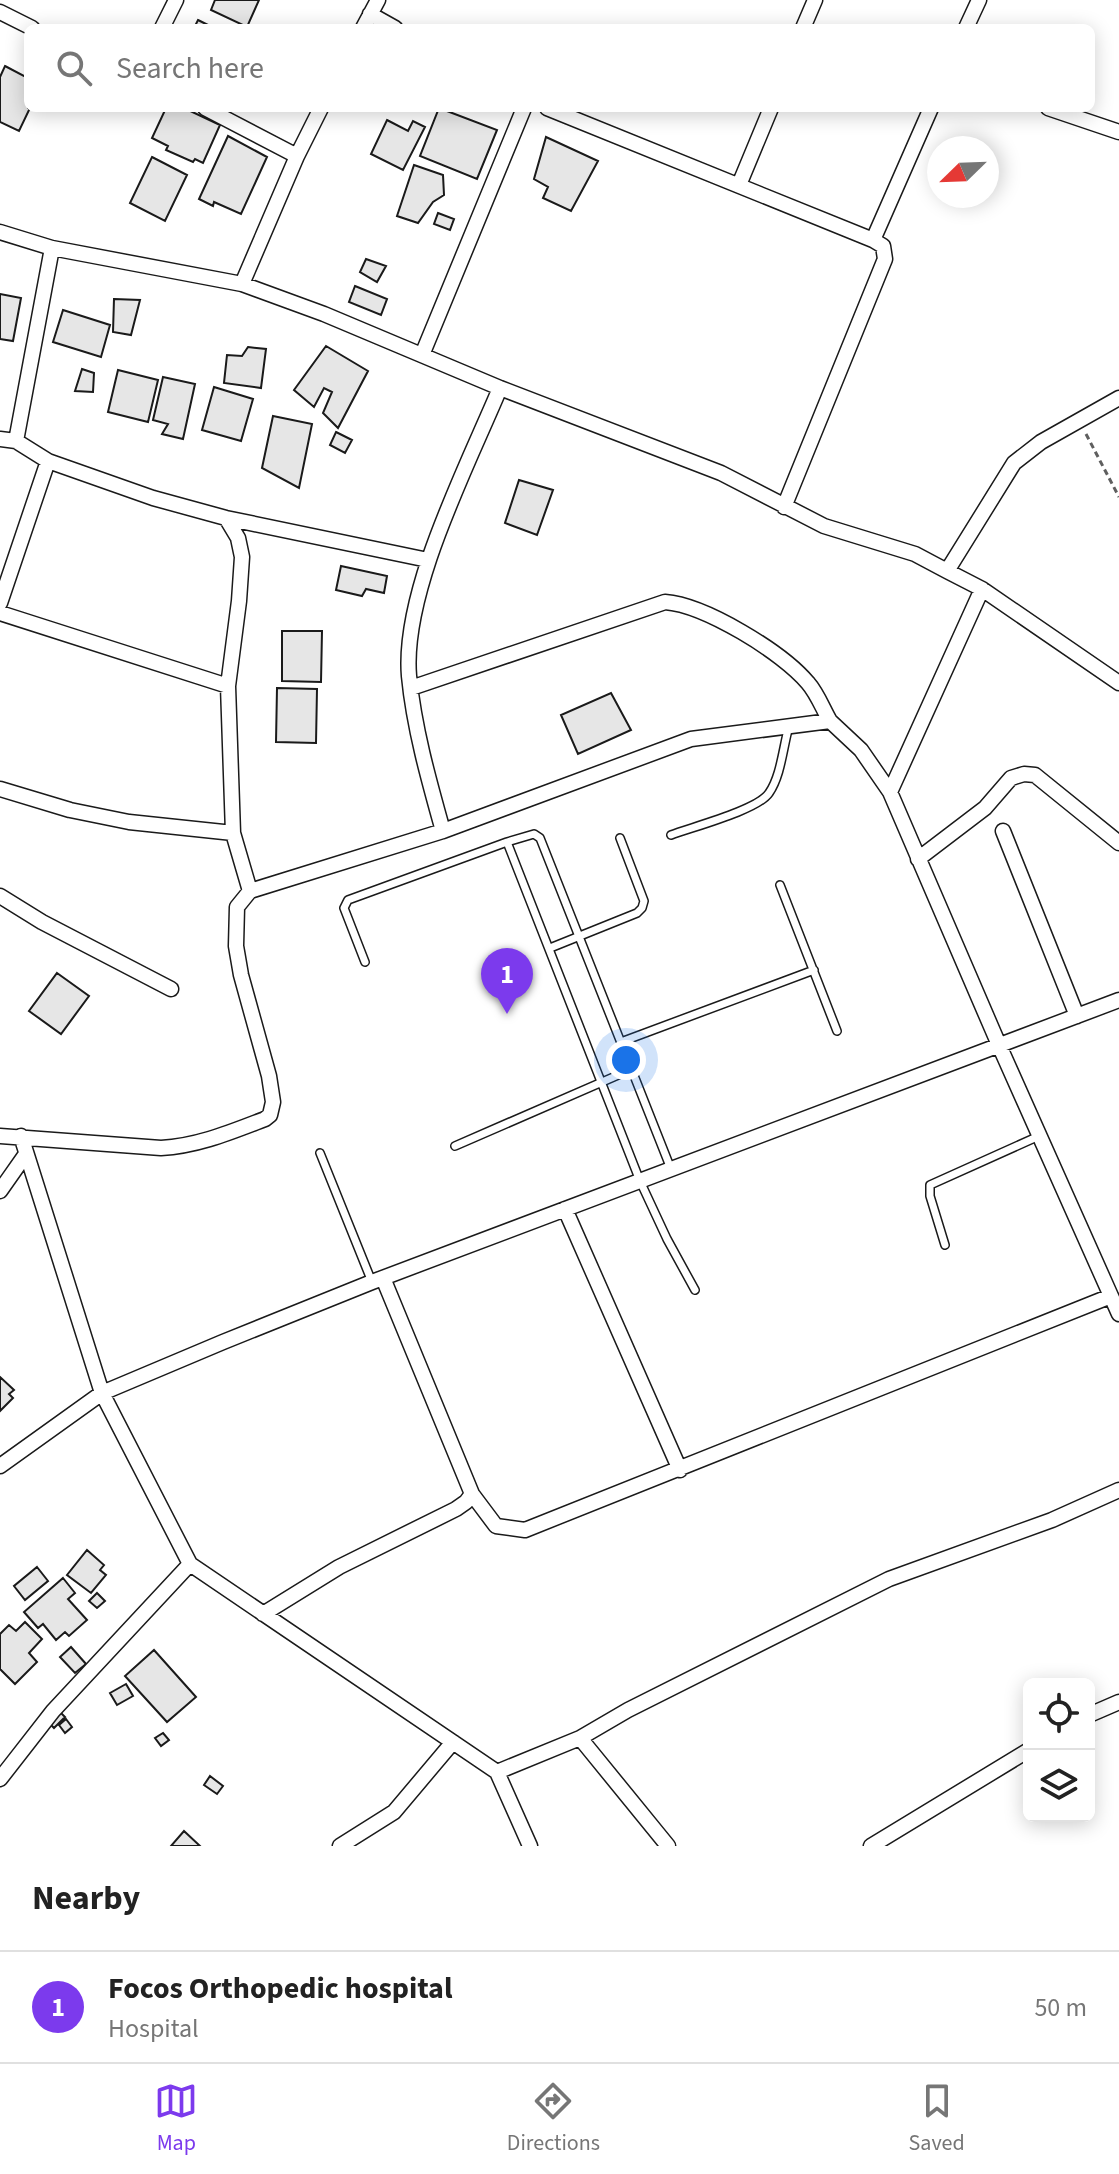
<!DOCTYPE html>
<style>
body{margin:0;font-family:"Source Sans 3",sans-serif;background:#f6f6f6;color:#222}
.controls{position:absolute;right:24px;bottom:24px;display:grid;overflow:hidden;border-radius:12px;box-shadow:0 4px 20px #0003}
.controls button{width:72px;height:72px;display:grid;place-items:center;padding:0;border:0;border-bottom:2px solid #e0e0e0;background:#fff;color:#222;font:40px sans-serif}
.compass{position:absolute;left:927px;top:136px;width:72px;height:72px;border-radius:50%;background:#fff;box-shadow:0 4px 20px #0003;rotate:247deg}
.you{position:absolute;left:626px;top:1060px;width:28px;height:28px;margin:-20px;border:6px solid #fff;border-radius:50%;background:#1a73e8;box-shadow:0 0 0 12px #1a73e833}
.badge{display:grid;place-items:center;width:52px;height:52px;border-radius:50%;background:#7c3aed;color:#fff;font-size:26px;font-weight:700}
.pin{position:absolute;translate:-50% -66px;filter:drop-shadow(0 2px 4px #0008)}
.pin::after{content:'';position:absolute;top:42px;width:28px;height:24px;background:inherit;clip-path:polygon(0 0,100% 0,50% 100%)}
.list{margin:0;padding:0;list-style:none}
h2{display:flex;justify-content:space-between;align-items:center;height:104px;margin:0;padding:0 32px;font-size:34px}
h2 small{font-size:26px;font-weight:400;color:#767676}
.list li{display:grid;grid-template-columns:52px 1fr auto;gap:24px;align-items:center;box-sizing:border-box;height:112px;padding:0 32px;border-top:2px solid #e0e0e0}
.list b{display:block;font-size:30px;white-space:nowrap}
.list p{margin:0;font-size:26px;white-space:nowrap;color:#767676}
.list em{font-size:26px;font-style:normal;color:#767676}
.icon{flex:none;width:44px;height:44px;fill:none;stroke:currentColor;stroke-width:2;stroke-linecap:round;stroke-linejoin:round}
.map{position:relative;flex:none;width:1119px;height:1846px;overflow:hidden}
.search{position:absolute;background:#fff;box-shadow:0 4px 20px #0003;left:24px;right:24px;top:24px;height:88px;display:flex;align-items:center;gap:20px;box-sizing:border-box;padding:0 28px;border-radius:12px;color:#767676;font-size:30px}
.sheet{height:216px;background:#fff}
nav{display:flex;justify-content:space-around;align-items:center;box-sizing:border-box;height:112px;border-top:2px solid #e0e0e0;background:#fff;font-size:22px;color:#767676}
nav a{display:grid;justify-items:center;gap:4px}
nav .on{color:#7c3aed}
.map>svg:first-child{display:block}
</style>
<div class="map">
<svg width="1119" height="1846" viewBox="0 0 1119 1846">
<rect width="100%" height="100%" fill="#fff"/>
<!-- building -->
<path fill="#e6e6e6" stroke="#1a1a1a" stroke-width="2" d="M215,0h44l-12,27 -36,-17z
M198,20l16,8h-20z
M5,66l23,12v30h2l-11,23 -19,-9v-45z
M166,108h18l36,17 -17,38 -8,-4 -2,3 -27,-12 2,-4 -16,-8z
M439,108l58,22 -20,49 -57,-23z
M387,120l21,11 5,-10 12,6 -22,43 -32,-16z
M228,136l39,21 -26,57 -27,-12 -1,4 -14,-7z
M546,137l52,24 -27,50 -28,-13 5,-11 -14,-8z
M152,157l35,18 -22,46 -35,-18z
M414,165l29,10 1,20 -11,7 -15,21 -21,-7z
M438,213l16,6 -4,11 -16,-6z
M366,259l20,7 -9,16 -17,-10z
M355,286l32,13 -6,16 -32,-13z
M0,294l21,4 -8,43 -13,-2z
M114,299l26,1 -9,35 -18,-3z
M63,310l47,15 -9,32 -48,-15z
M326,346l42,25 -30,57 -15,-15 9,-21 -8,-4 -10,19 -20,-17z
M248,347l18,2 -5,39 -37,-5 3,-28 15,1z
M82,369l12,4 -1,19 -18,-1z
M118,370l40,10 -10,42 -40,-10z
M163,377l32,7 -12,55 -21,-5 6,-10 -15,-4z
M214,387l39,12 -12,42 -39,-11z
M273,416l39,8 -13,64 -37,-20z
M336,432l16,8 -7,13 -15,-8z
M519,480l34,10 -16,45 -32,-12z
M341,566l46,10 -3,17 -18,-4 -4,7 -26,-6z
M282,631h40l-1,51 -39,-1z
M277,688l40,1 -1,54 -40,-1z
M611,693l20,37 -53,24 -17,-39z
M57,973l32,23 -28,38 -32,-23z
M0,1377l14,13 -5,4 4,4 -13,13z
M87,1550l17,15 -4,5 6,5 -15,18 -24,-18z
M37,1567l11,14 -23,19 -11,-14z
M63,1578l12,15 -7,6 19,21 -18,16 -4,-4 -9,8 -13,-16 -5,4 -14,-16z
M97,1593l8,8 -8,7 -8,-7z
M25,1622l17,17 -13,14 8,9 -22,22 -15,-15v-35l9,-9 7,6z
M71,1647l15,17 -11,9 -15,-16z
M154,1650l42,47 -29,25 -42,-46z
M126,1684l7,12 -16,9 -7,-12z
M57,1709l8,8 -11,11 -8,-8z
M66,1719l6,8 -7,6 -6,-8z
M163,1733l6,7 -8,6 -6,-8z
M210,1776l13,10 -6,8 -13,-9z
M184,1831l16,15h-29z"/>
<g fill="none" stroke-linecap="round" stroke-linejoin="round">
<!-- service casing -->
<g stroke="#1a1a1a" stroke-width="10">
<path id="service" d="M671,835c21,-8 87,-25 98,-42 12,-17 14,-46 20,-67
M780,885l57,146
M550,948l87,-35 5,-5 2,-7 -24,-63
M365,962l-21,-54 4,-8 159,-58
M621,1042l193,-72
M455,1146l177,-77
M320,1153l52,129
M671,1169l-131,-331 -6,-4 -27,8 133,339 27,58 28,51
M945,1245l-15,-49v-11l109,-49"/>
</g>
<!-- minor casing -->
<g stroke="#1a1a1a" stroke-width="17">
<path id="minor" d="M0,12l32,16
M370,14l25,14
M162,28l14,-28
M363,28l15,-28
M803,28l12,-28
M966,28l13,-28
M205,108l92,48
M547,108l326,132 10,6 2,13 -101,248
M1048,108l71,24
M739,185l32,-77
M0,232l52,16 190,36 82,30 176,74 221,85 103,53 91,28 32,17 35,18 137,94
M873,240l58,-132
M242,284l55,-128 24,-48
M422,355l102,-247
M0,439l16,2 32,20 105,37 73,20 202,42
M16,441l36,-193
M226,518l12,20 4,19 -3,44 -11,85 5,147 17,58
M947,571l67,-108 27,-21 78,-44
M0,603l48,-142
M0,613l228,73
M411,688l254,-86c40,3 117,50 143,81 9,10 15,26 22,38
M0,789l70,21 59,12 104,11
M890,792l92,-203
M443,831c-14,-50 -29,-103 -34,-155 -7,-84 58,-209 91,-288
M1003,831l74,185
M918,859l67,-51 26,-30 13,-4 11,1 84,68
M0,896l42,26 129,67
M0,1136l161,12c37,-2 70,-16 104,-29l5,-4 3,-13 -4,-26 -28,-101 -5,-29 1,-39 13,-16 193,-60 248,-92 139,-18 31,29 29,42 109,253 120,269
M21,1136l81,257 88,171 307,208 33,74
M0,1191l26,-37
M565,1209l115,261
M383,1278l89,216 24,32 29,4 586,-234
M0,1466l102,-73 121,-51 149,-60 747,-282
M263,1614l76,-47 117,-58 10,-7 6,-8
M1089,1715l30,-13
M580,1738l88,108
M497,1772l83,-34 48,-28 261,-131 163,-59 67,-30
M0,1779l53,-68 137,-147
M340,1846l54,-34 59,-70
M871,1846l158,-96"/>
</g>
<!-- path -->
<path stroke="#5f5f5f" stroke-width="3" stroke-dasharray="6 4" stroke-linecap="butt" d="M1086,434l33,63"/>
<!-- service -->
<use href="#service" stroke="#fff" stroke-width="7"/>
<!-- minor -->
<use href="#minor" stroke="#fff" stroke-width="14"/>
</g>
</svg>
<div class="controls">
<button><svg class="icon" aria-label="locate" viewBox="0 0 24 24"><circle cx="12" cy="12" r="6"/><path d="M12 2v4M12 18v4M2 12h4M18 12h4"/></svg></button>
<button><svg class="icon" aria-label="layers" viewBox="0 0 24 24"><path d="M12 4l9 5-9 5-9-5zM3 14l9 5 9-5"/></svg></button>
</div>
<svg class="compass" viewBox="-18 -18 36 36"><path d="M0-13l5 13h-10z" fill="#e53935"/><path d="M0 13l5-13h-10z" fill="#767676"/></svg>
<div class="you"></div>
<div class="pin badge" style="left:507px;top:1014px">1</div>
<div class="search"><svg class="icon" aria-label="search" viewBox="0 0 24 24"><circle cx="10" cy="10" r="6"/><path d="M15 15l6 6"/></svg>Search here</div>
</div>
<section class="sheet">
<h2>Nearby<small></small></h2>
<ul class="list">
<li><span class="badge">1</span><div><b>Focos Orthopedic hospital</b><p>Hospital</p></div><em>50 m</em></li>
</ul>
</section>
<nav>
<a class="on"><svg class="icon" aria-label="map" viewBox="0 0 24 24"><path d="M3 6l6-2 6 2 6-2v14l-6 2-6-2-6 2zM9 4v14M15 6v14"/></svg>Map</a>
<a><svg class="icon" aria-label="directions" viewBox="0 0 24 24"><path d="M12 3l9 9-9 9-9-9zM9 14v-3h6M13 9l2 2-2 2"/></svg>Directions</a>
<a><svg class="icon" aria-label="saved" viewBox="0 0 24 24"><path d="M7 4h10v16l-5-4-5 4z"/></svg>Saved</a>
</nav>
